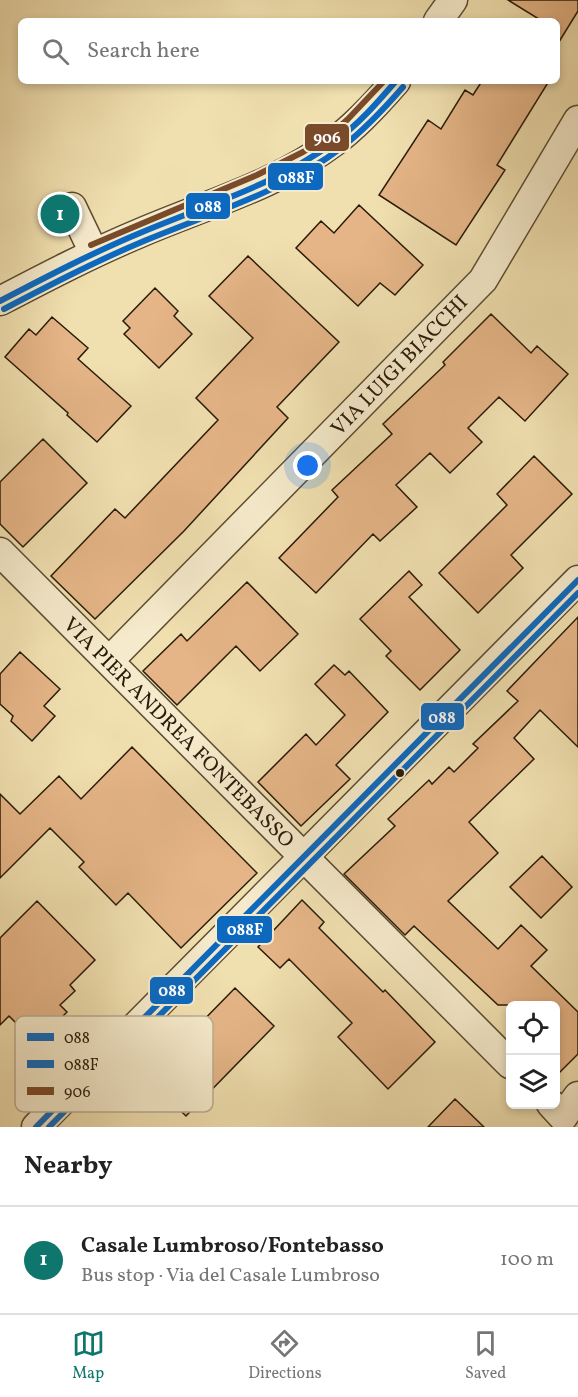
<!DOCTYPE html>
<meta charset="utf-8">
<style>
body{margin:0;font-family:Vollkorn,serif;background:#f6f6f6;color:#222}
.controls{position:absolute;right:18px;bottom:18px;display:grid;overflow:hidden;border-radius:9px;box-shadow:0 3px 9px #0003}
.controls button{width:54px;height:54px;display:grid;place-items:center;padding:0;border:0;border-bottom:2px solid #e0e0e0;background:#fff;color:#222;font:30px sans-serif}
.you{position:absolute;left:308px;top:466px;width:21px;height:21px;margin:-15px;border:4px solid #fff;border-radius:50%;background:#1a73e8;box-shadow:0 0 0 9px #1a73e833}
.badge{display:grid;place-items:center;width:39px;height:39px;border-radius:50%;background:#0f766e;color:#fff;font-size:20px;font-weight:700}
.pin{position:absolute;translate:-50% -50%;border:3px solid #fff;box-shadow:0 2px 6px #0006}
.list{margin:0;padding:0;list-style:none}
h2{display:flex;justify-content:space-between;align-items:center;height:78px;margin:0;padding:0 24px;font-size:26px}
h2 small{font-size:20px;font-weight:400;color:#767676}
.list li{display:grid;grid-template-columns:39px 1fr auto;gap:18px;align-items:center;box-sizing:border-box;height:108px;padding:0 24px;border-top:2px solid #e0e0e0}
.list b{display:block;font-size:22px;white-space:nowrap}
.list p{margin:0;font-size:20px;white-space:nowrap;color:#767676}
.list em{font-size:20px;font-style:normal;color:#767676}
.icon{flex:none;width:33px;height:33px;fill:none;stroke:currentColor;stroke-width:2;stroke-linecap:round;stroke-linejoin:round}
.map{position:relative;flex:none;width:578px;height:1127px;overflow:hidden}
.search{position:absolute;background:#fff;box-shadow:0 3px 9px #0003;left:18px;right:18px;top:18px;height:66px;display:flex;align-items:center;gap:15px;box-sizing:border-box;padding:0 21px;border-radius:9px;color:#767676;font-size:22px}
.sheet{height:186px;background:#fff}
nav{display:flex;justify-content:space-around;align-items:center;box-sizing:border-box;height:84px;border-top:2px solid #e0e0e0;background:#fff;font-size:16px;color:#767676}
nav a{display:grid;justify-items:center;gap:3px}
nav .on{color:#0f766e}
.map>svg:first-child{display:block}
</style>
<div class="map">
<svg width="578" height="1127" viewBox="0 0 578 1127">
<rect width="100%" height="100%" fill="#f0dfaf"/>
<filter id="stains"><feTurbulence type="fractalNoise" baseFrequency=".00333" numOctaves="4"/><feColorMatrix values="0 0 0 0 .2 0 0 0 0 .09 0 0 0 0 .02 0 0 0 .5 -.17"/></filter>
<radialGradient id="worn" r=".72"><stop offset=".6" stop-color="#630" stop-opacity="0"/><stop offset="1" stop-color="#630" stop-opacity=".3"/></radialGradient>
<!-- building -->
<path fill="#e5b587" stroke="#291b09" stroke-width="1.5" d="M508,0h70v11l-21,34v-24h-15z
M482,81h67l-52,84 8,5 -49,75 -77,-50 49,-75 13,9 24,-39 8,5z
M359,205l64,60 -28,30 -15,-12 -22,23 -62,-58 25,-27 13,12z
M248,256l91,86 -62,65 11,11 -104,113 -89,88 -44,-43 64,-67 10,9 93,-98 -22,-22 57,-60 -44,-42z
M155,288l23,23 -4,5 18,18 -33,34 -35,-34 6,-6 -7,-7z
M491,314l40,39 6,-7 31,28 -43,47 -26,-24 -31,31 14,14 -32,31 -20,-20 -34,32 21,22 -37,34 -7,-7 -57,59 -37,-35 59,-61 -6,-7 60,-56 -9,-10 62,-59 -2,-3z
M52,317l36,31 -10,11 53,47 -34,36 -30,-27 1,-2 -63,-56 24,-28 7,6z
M43,439l44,44 -64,64 -23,-23v-42z
M534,456l38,38 -61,61 12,13 -45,45 -39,-40 68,-68 -10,-11z
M409,571l13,14 -13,12 51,53 -40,40 -34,-34 5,-5 -31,-32z
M247,582l51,52 -38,37 -24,-25 -59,59 -34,-34 38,-37 6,7z
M578,617v130l-38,-37 -26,28 20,21 -65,63 29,31 -50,48 50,48 23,-24 26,25 -16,16 47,46v42l-23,23v-72h-57l-84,-79 -9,9 -61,-61 51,-48 -7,-7 41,-39 3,4 17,-17 5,5 24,-24 -5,-4 45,-43 -11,-10z
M20,652l40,37 -16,17 11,10 -23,25 -21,-20 2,-5 -13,-12v-30z
M334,665l11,10 4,-4 39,41 -52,53 14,14 -49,47 -43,-44 48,-48 10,11 29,-30 -30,-31z
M132,747l125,126 -76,75 -53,-55 -12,12 -37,-38 5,-5 -34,-34 -50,50v-84l20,20 39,-38 22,23z
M542,856l30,31 -31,31 -31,-31z
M302,900l22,22 -5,6 64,64 2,-2 50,52 -47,47 -50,-52 14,-14 -63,-64 -9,9 -22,-21z
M37,901l58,59 -25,25 5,6 -15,14 7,7 -25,25 -20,-20 -6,6 -7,-7 -9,9v-87z
M235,988l39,38 -88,90 -39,-38z
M455,1099l29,28h-56z"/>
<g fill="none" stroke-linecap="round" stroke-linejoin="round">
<!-- minor casing -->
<g stroke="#5b4c32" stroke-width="31">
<path id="minor" d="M438,21l15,-21
M72,207l22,46
M0,301c46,-24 92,-48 140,-68 65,-28 137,-48 194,-91 23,-17 43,-39 62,-61
M0,552l510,512
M110,660l373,-380 95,-160
M551,1104l12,13 15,-21
M36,1127l542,-547"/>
</g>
<!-- minor -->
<use href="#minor" stroke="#f5eacb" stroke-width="28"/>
<!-- bus-1 casing -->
<g stroke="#f5eacb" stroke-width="10">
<path id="bus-1" d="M0,301c46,-24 92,-48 140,-68 66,-28 136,-48 194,-91 24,-17 43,-39 62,-61
M36,1127l542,-547"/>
</g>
<!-- bus-2 casing -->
<g stroke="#f5eacb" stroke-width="10">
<path id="bus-2" d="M4,309c46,-24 92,-48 140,-68 67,-28 139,-49 197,-93 23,-18 43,-39 62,-61
M49,1127l529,-534"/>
</g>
<!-- bus-3 casing -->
<g stroke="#f5eacb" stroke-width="10">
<path id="bus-3" d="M91,245l166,-70 46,-23 26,-16 19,-17 36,-38"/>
</g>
<!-- bus-1 -->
<use href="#bus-1" stroke="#0c69bf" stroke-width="6"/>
<!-- bus-2 -->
<use href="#bus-2" stroke="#0c69bf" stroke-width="6"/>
<!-- bus-3 -->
<use href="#bus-3" stroke="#7a4b2a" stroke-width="6"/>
</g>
<!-- markers -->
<circle fill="#291b09" stroke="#f5eacb" stroke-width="2" cx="400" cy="773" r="5"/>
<g text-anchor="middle" stroke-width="4.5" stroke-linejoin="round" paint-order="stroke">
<!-- street labels -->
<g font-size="21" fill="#291b09" stroke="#f5eacb">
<text transform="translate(399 365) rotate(-46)" y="7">VIA LUIGI BIACCHI</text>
<text transform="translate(179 732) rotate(45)" y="7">VIA PIER ANDREA FONTEBASSO</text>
</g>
</g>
<!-- legend -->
<rect x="15" y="1016" width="198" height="96" rx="9" fill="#f5eacb" stroke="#b8ac91" stroke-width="1.5"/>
<rect x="27" y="1033" width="27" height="8" fill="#0c69bf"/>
<rect x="27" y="1060" width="27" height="8" fill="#0c69bf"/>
<rect x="27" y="1087" width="27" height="8" fill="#7a4b2a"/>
<g font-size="16" fill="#291b09">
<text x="64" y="1043">088</text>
<text x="64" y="1070">088F</text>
<text x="64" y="1097">906</text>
</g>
<g stroke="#f5eacb" stroke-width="2">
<rect x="304" y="123" width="46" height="29" rx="6" fill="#7a4b2a"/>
<rect x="267" y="162" width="57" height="29" rx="6" fill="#0c69bf"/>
<rect x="185" y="192" width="46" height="28" rx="6" fill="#0c69bf"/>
<rect x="420" y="702" width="45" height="29" rx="6" fill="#0c69bf"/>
<rect x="216" y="915" width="57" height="29" rx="6" fill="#0c69bf"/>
<rect x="149" y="976" width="45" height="29" rx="6" fill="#0c69bf"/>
</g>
<g font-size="16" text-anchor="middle" font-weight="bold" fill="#fff">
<text x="327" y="143">906</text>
<text x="296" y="183">088F</text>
<text x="208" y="212">088</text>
<text x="442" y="723">088</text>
<text x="245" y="935">088F</text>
<text x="172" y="996">088</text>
</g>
<rect width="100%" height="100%" filter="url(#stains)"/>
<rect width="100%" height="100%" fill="url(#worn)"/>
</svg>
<div class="controls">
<button><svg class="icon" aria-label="locate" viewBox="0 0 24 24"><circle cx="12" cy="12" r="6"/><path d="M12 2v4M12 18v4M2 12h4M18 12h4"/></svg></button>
<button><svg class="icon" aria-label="layers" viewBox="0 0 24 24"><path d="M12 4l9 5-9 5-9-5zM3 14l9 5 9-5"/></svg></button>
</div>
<div class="you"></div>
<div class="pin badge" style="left:60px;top:214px">1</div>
<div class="search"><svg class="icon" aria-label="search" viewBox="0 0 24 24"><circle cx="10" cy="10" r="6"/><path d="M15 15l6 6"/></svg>Search here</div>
</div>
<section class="sheet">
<h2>Nearby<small></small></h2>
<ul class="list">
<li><span class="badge">1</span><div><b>Casale Lumbroso/Fontebasso</b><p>Bus stop · Via del Casale Lumbroso</p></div><em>100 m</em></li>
</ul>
</section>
<nav>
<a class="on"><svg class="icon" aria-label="map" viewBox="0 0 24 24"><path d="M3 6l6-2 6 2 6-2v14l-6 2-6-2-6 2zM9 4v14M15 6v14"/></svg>Map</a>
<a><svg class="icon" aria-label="directions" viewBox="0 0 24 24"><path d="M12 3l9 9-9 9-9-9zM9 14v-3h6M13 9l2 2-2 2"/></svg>Directions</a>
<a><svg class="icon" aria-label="saved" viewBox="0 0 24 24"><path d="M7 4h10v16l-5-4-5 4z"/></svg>Saved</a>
</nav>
